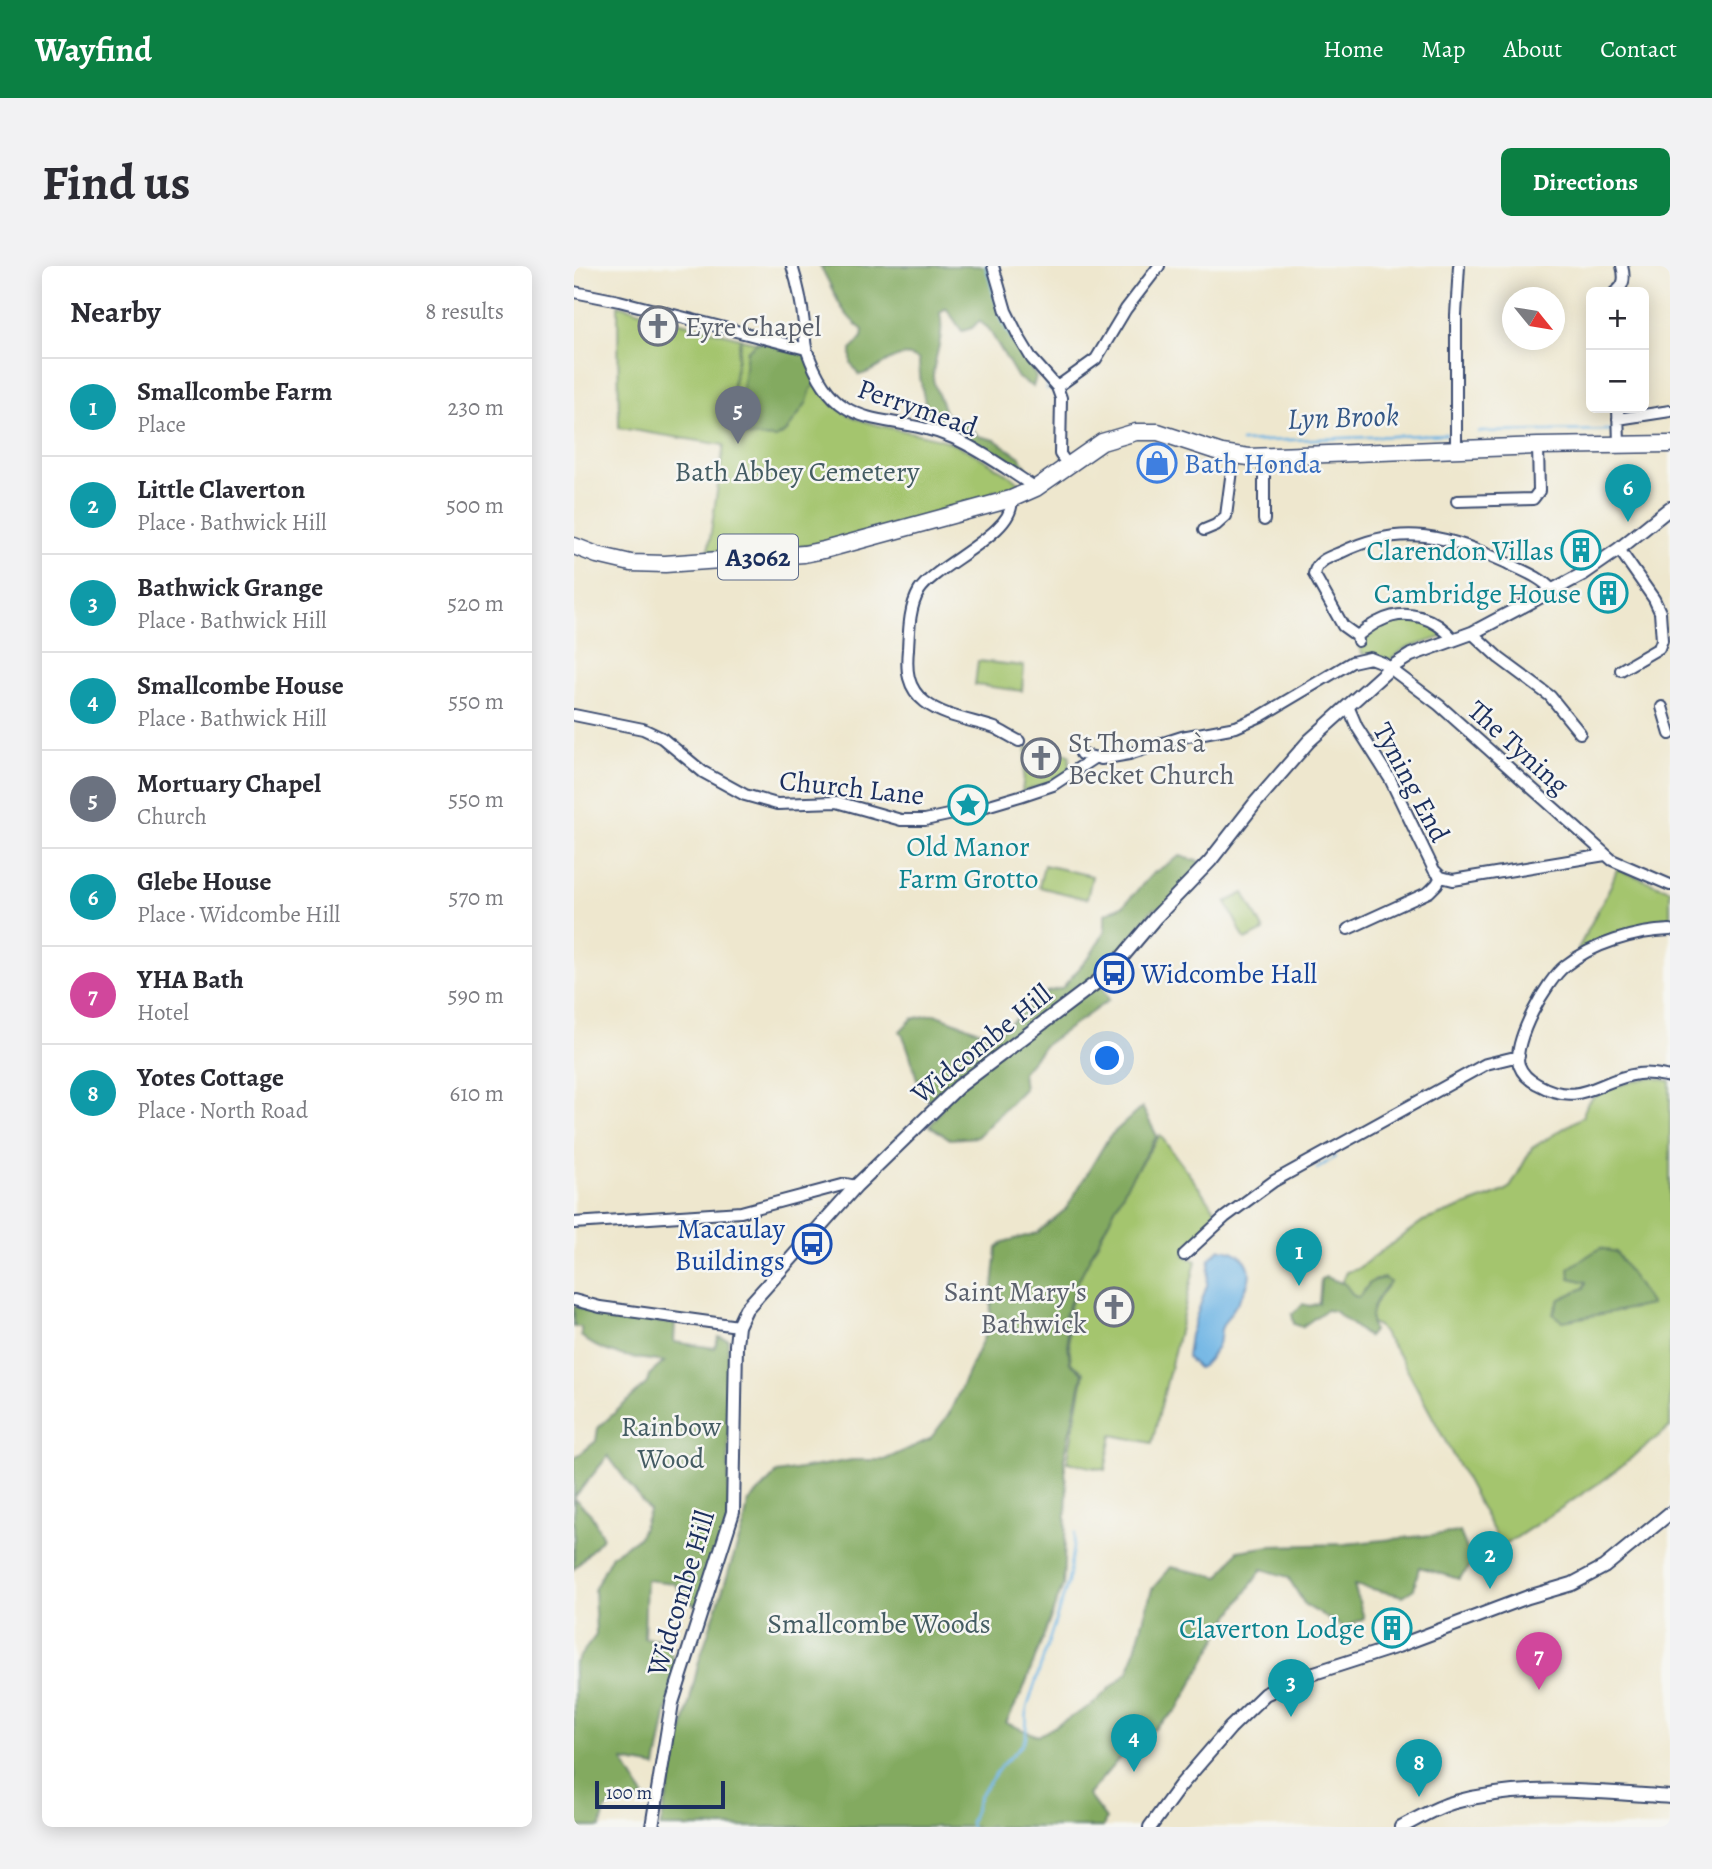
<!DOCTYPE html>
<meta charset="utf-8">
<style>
body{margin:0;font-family:Alegreya,serif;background:#f2f2f3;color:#2b2b33}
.controls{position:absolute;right:21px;top:21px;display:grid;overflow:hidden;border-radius:10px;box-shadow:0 4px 18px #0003}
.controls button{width:63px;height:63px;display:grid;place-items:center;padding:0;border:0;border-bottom:2px solid #e1e1e2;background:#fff;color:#2b2b33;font:35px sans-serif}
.compass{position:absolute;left:928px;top:21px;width:63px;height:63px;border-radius:50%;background:#fff;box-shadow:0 4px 18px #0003;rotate:120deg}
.scale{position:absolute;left:21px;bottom:18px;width:130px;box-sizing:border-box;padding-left:7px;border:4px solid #1b2f5e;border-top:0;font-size:19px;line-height:24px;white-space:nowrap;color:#1b2f5e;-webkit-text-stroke:5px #f6f6f2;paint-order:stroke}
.you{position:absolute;left:534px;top:793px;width:24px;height:24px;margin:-18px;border:5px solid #fff;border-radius:50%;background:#1a73e8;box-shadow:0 0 0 10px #1a73e833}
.badge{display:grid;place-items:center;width:46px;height:46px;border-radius:50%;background:#0b8043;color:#fff;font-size:23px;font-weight:700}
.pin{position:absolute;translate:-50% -58px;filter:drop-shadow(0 2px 4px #0008)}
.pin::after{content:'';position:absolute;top:37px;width:24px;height:21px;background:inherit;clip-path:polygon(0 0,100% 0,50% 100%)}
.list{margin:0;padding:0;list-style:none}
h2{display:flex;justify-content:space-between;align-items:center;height:91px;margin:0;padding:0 28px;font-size:30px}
h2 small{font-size:23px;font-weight:400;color:#7c7c81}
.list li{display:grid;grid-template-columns:46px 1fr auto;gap:21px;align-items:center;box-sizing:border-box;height:98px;padding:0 28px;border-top:2px solid #e1e1e2}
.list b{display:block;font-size:26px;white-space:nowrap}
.list p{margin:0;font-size:23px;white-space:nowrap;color:#7c7c81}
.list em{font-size:23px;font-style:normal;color:#7c7c81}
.map{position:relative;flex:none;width:1096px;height:1561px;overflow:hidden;border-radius:10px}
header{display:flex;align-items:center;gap:42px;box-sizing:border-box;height:98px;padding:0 35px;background:#0b8043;color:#fff}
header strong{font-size:33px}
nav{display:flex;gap:38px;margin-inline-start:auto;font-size:24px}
.intro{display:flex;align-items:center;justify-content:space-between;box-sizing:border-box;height:168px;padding:0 42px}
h1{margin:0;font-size:49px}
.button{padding:18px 32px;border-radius:10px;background:#0b8043;color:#fff;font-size:24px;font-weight:700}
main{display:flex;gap:42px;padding:0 42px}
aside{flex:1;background:#fff;border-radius:10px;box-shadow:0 4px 18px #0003}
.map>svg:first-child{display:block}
</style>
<header>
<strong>Wayfind</strong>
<nav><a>Home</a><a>Map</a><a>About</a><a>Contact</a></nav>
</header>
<div class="intro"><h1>Find us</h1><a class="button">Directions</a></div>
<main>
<aside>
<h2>Nearby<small>8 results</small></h2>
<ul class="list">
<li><span class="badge" style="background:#0f9aa8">1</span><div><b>Smallcombe Farm</b><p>Place</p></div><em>230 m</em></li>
<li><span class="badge" style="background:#0f9aa8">2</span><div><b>Little Claverton</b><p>Place · Bathwick Hill</p></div><em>500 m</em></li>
<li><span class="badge" style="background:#0f9aa8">3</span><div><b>Bathwick Grange</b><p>Place · Bathwick Hill</p></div><em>520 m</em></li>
<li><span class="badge" style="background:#0f9aa8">4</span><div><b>Smallcombe House</b><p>Place · Bathwick Hill</p></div><em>550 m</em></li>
<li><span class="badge" style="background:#6b7280">5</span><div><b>Mortuary Chapel</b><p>Church</p></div><em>550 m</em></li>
<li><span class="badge" style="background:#0f9aa8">6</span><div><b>Glebe House</b><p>Place · Widcombe Hill</p></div><em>570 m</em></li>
<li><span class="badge" style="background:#d1479c">7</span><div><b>YHA Bath</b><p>Hotel</p></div><em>590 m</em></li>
<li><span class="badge" style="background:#0f9aa8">8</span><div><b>Yotes Cottage</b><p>Place · North Road</p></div><em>610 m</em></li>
</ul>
</aside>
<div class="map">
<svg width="1096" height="1561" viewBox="0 0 1096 1561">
<rect width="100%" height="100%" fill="#f6f6f2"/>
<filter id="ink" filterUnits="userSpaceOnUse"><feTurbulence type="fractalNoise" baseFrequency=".0143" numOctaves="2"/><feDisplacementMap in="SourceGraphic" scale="14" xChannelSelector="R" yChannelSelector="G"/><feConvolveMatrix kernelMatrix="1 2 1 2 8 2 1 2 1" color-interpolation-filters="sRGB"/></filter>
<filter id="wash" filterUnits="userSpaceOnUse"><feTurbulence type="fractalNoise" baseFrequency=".00686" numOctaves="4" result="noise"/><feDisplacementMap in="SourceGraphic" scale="28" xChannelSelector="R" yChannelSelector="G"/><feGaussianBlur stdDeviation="1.57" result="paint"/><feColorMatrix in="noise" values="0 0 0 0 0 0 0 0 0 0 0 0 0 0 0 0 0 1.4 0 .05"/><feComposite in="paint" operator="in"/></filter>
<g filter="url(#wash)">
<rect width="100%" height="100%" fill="#eee7ce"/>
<!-- green -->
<path fill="#a4c56e" stroke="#607a66" stroke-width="2" d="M44,39l122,33 -12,78 13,-77 59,12c11,19 21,44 39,58 24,18 77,22 107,32 27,9 51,27 75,42v5l-28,3 1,8 -179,47 -107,6 16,-107 -105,-17z
M831,353l22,4 19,13 -42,13 -16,13 -20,-8h-6l-3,-12 2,-4 22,-15z
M404,395l46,5 -2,25 -47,-6z
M453,482l35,3 8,5 -2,17 -14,8 -32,11z
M470,599l48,11 -5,23 -48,-12z
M1043,603l53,21v35l-23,1 -69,26v-3l33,-64z
M670,627l20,38 -19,9 -19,-38z
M1077,811l19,4v346l-65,52 -103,68 -100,-187 -24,-34 -11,-5 -28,-33 7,-16 11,-3 66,-48 82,-30 6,-5 21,-38 50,-31 6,-15 7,-6 17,-9z
M586,869l60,81 -36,39 12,6 -44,182 -40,-8 -7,35 -38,-8 17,-90 -13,-9 -4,-46 11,-36 49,-97z"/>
<!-- forest -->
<path fill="#83aa61" stroke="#4f6c60" stroke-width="2" d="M246,0h170l29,77 17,34 -3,10 -15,-9 -30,-50 -9,-7 -7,7 -10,3 -16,-23 -6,5c5,24 -5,40 -7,62 -1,12 10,26 12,38l22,12 12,11 16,4 25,17 6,9 -3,5h-6l-89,-47c-1,-22 -10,-41 -9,-64 -23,-15 -38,12 -60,15l-8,-12v-13l11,-13 1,-7c-26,-19 -27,-38 -43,-64z
M189,76c19,2 28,12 44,13l10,28 -6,6 -4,13 -20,29 -11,7 -31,-2 -7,-9 9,-76 10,-8z
M606,590l20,6 3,18 -22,22 -28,7 -54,70 10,21 -64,45 -23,27 2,17 -47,48 -27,2 -20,-13 12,-18c-4,-3 -10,-5 -14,-9 -15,-15 -15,-49 -28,-68l12,-12 23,-5 49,19 19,-4 44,-37 15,-4 28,-32 15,-25v-17l19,-9 28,-31z
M568,841l15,29 -30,49 -49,96 -13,35 5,47 13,10 -19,86 3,33 -4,93 -40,105 -17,33 32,13 54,-31 37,-34 23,-82 19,-22 49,10 18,-26 33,-5 74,-2 115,-12 13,31 -14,16 -40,-12 -5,22 -11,7 -49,-11 10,33 -19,10 -40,-23 -17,-28 -26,-8 -33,48 -51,92 -61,52 -29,34 18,24 -3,8h-443l39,-166 45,-136 4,-22 29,-30 75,-13h32l46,-21 19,-25 40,-88 8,-78 7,-6 33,-9 29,-24 43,-72z
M1026,982l16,4 35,53 -88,16 -10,-7 7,-15 24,-11 2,-6 -16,-4 -1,-10z
M752,1011l19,7 9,12 5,1c13,-14 5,-15 26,-19l5,4c-12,15 -24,29 -17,49l-5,6 -34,-26 -8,-1 -24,17 -8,-3 -2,-10 11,-10 7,2 9,-3 2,-24z
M0,1040l27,8 74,10 -1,18 40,6 5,-11 9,2 1,176 -27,93 -14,-7 -14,-18 -28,-3 -2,58 16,1 8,7 9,24 -5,14 -16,83 -33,-6 22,37 -40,11 -4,18h-27v-163l22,-29 -2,-45 18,-35 27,-18 10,-26 -41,-55 -34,42v-39l22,-18 2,-13 49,-45 2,-8 15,-13c-28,-4 -61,-6 -83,-26v-9h-7z
M0,1232l17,16 12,23 -29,32z"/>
<!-- water -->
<path fill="#6db4e4" stroke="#4472a1" stroke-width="2" d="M646,983c9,0 17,3 24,10 19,20 -14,50 -22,68 -3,6 0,5 -2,11 -3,11 -12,26 -22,30l-11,-11 3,-22 17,-50 3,-27z"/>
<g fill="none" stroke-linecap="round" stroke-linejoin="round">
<!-- stream -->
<path stroke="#6db4e4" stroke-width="2.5" d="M412,0c9,32 15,64 38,89
M472,115l1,8
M904,166l137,-2
M667,176l205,-8
M743,903l18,-12
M397,1561l-1,-5 10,-27 21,-29 21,-21 4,-8 1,-29 41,-126 7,-49"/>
</g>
</g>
<g filter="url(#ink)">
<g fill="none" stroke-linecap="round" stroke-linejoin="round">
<!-- minor casing -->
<g stroke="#3b4b6f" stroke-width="14">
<path id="minor" d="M218,0c6,19 10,38 12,58 1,8 0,19 3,27 31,88 78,58 146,87 30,13 56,33 83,50
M419,0l13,45 14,28 12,20 25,28 4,11 -1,56 9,13
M0,26l45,9 187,48
M1041,26c10,-6 10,-15 7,-26
M483,121l39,-28 30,-50 33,-43
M1044,142l1,37
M1044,153l52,-8
M882,183v-134l3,-49
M437,233c7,33 -76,66 -92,92 -10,17 -10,40 -11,58 -2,21 -1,39 17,53 19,15 47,18 70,26 8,4 16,9 24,13
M883,235l76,-2 6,-8 -1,-45
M690,254v-64
M630,264l12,-5 10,-9 8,-61
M1045,283l35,50 6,13 2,28 -3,8 -38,22
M898,367l27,25 51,38 30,37
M783,370l-14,-10 -29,-52c3,-14 16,-17 28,-22 61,-30 106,-16 165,11 16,8 34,14 46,28
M784,375l-1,-5c7,-5 15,-12 23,-15 27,-14 56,-3 74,19
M774,440l9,21 33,52 44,91 7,7 12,3 152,-25
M1088,441l8,27
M0,449l69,14 19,9 41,34 42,23 32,9 60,-2 64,18h24l51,-11 44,-13 33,-11 41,-27
M507,488l20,5 28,-5 53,-17 54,-10 25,-11 91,-54 18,-4 13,5 56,42 173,155 58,25
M774,663l81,-37 8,-8 4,-7
M1096,664c-34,1 -78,14 -105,36 -18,14 -53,76 -46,99 3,8 10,15 18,19 44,25 61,-5 101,-10 12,-2 21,1 32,3
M0,957l167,-11 105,-28 10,2
M610,989l41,-38 49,-36 212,-117 33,-8
M0,1034l26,7 138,19"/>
</g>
<!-- tertiary casing -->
<g stroke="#3b4b6f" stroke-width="16">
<path id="tertiary" d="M78,1561l20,-124 61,-191 3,-167 2,-19 8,-17 110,-123 102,-99 139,-105 21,-20 38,-45 54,-56 46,-59 53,-61 81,-73 21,-13 61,-22 111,-59 36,-25 51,-41
M576,1561l30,-41 50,-58 35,-34 43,-19 90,-29 130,-49 44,-13 32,-17 66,-54
M827,1561c18,-9 35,-20 54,-25 70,-19 144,-10 215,-5"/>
</g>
<!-- primary casing -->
<g stroke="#3b4b6f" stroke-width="19">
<path id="primary" d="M0,280l23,9 34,8 34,1 139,-10 20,-4 187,-51 25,-11 66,-46 34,-10h22l64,21 27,4 289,-11 132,-2"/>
</g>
<!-- minor -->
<use href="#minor" stroke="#fff" stroke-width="10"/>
<!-- tertiary -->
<use href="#tertiary" stroke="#fff" stroke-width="12"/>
<!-- primary -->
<use href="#primary" stroke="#fff" stroke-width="16"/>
</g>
</g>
<!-- icons -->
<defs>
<g id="church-ring" transform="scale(2.0125)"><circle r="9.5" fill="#f6f6f2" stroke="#6b7280" stroke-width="1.5"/><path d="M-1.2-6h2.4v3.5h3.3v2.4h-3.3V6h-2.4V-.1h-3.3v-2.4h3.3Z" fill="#6b7280"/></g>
<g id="shop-ring" transform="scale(2.0125)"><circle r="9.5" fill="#f6f6f2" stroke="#3f7fe0" stroke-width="1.5"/><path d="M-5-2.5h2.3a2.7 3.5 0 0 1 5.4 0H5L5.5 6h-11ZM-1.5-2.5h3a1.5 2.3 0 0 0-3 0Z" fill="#3f7fe0"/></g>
<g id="building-ring" transform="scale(2.0125)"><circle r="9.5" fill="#f6f6f2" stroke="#0f9aa8" stroke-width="1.5"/><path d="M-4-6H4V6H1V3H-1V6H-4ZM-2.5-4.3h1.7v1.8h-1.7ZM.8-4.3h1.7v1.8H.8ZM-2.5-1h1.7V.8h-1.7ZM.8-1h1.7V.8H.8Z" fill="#0f9aa8"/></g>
<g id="sight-ring" transform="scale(2.0125)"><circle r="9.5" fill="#f6f6f2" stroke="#0f9aa8" stroke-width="1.5"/><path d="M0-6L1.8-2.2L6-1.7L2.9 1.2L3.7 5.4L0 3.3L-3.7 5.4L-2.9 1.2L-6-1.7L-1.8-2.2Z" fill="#0f9aa8"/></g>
<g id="bus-ring" transform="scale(2.0125)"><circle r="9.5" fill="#f6f6f2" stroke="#1a4fb4" stroke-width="1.5"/><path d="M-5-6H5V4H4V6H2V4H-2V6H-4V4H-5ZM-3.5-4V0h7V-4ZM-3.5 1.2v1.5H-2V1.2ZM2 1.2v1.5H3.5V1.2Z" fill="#1a4fb4"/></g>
</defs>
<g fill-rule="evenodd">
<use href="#church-ring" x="84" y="60"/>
<use href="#shop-ring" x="583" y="197"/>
<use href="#building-ring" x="1007" y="284"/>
<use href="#building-ring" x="1034" y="327"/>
<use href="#church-ring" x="467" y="492"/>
<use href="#sight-ring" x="394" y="539"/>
<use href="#bus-ring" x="540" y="707"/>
<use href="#bus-ring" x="238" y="978"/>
<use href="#church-ring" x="540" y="1041"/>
<use href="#building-ring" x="818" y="1362"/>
</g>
<g text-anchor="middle" stroke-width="5" stroke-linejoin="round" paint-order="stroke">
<!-- shield labels -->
<rect fill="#f6f6f2" stroke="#5d6b8a" stroke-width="2" x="144" y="268.5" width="80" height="45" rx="5"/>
<g font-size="26" font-weight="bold" fill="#1b2f5e">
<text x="184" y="300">A3062</text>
</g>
<!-- worship labels -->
<g font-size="28" fill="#5b616d" stroke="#f6f6f2" text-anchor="start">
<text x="111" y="70">Eyre Chapel</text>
<text x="494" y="486">St Thomas à<tspan x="494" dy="32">Becket Church</tspan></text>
<text x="513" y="1035" text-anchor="end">Saint Mary's<tspan x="513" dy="32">Bathwick</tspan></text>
</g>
<!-- street labels -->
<g font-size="28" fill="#1b2f5e" stroke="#f6f6f2">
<text transform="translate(344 141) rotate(19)" y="10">Perrymead</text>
<text transform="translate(945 481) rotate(42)" y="10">The Tyning</text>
<text transform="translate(838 516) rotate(62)" y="10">Tyning End</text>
<text transform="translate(278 521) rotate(6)" y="10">Church Lane</text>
<text transform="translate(407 777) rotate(-39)" y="10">Widcombe Hill</text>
<text transform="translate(106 1327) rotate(-73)" y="10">Widcombe Hill</text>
</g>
<!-- shop labels -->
<g font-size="28" fill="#366cbe" stroke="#f6f6f2" text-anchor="start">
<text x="610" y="207">Bath Honda</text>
</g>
<!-- park labels -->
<g font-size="28" fill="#445c63" stroke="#f6f6f2">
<text x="223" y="215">Bath Abbey Cemetery</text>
<text x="97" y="1170">Rainbow<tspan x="97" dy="32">Wood</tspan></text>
<text x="305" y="1367">Smallcombe Woods</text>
</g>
<!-- culture labels -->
<g font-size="28" fill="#0d838f" stroke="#f6f6f2" text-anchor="end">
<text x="980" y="294">Clarendon Villas</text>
<text x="1007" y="337">Cambridge House</text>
<text x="394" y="590" text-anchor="middle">Old Manor<tspan x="394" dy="32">Farm Grotto</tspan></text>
<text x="791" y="1372">Claverton Lodge</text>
</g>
<!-- transit labels -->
<g font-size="28" fill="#164399" stroke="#f6f6f2" text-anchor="start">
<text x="567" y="717">Widcombe Hall</text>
<text x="211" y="972" text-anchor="end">Macaulay<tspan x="211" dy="32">Buildings</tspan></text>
</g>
<!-- water labels -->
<g font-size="30" font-style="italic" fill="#345786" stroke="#f6f6f2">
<text transform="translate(769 151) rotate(-2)" y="10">Lyn Brook</text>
</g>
</g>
</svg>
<div class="controls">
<button>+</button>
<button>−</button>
</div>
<svg class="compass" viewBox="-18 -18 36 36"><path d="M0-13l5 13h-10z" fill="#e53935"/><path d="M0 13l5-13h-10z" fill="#7c7c81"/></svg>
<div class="scale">100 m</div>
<div class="you"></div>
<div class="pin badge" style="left:725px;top:1020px;background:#0f9aa8">1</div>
<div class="pin badge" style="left:916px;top:1323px;background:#0f9aa8">2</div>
<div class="pin badge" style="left:717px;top:1451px;background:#0f9aa8">3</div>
<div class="pin badge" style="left:560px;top:1506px;background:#0f9aa8">4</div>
<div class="pin badge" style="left:164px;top:178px;background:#6b7280">5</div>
<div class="pin badge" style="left:1054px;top:256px;background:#0f9aa8">6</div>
<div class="pin badge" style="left:965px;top:1424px;background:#d1479c">7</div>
<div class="pin badge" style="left:845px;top:1531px;background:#0f9aa8">8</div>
</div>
</main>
